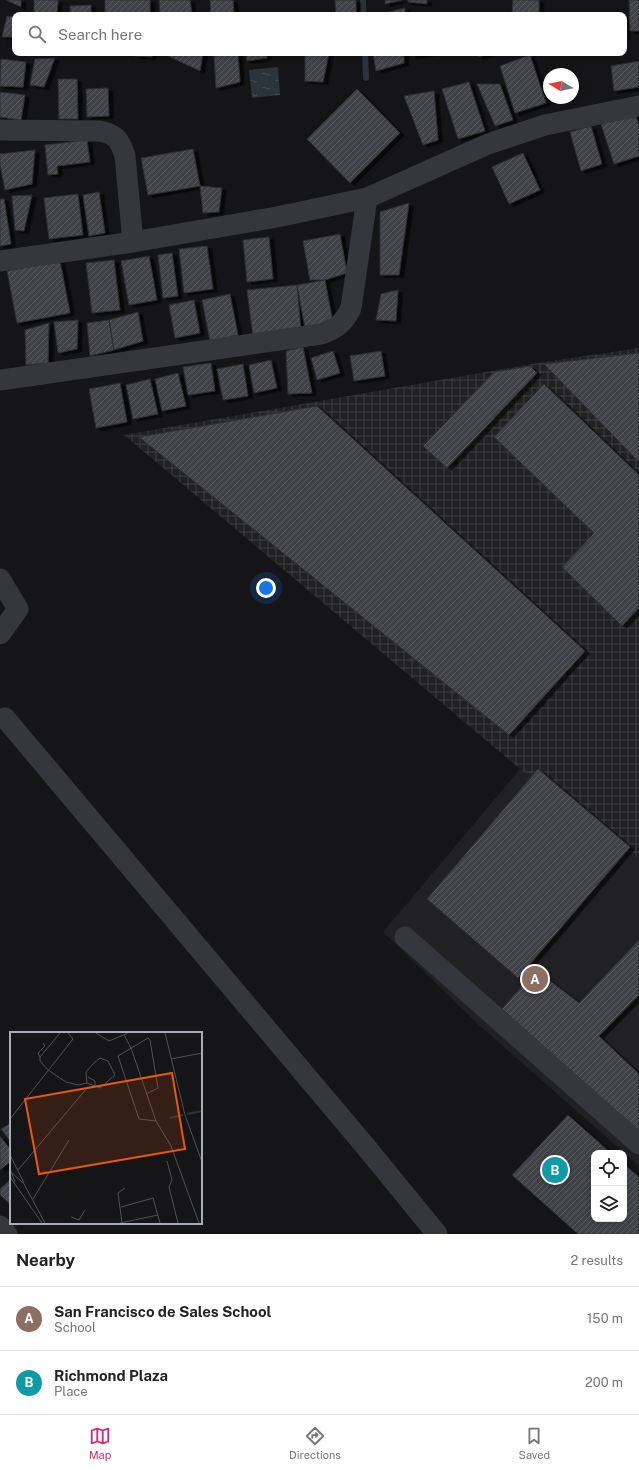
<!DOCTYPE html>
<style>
body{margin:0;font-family:"Public Sans",sans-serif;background:#f2f2f2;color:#222}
.controls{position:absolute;right:12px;bottom:12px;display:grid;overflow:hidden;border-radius:8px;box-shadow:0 2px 6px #0003}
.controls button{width:36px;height:36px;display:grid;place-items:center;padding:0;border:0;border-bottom:1px solid #e0e0e0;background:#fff;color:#222;font:20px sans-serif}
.compass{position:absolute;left:543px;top:68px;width:36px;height:36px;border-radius:50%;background:#fff;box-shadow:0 2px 6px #0003;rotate:280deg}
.you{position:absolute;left:266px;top:588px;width:14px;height:14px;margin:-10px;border:3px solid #fff;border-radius:50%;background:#1a73e8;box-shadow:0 0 0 6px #1a73e833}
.badge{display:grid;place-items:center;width:26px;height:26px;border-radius:50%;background:#db2777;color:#fff;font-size:13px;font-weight:700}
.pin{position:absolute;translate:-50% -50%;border:2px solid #fff;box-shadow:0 1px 4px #0006}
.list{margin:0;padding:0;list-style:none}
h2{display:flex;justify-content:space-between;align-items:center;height:52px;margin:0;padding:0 16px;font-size:17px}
h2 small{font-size:13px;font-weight:400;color:#767676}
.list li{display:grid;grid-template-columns:26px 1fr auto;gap:12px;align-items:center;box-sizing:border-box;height:64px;padding:0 16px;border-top:1px solid #e0e0e0}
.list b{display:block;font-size:15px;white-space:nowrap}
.list p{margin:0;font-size:13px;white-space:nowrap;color:#767676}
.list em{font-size:13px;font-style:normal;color:#767676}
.icon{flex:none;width:22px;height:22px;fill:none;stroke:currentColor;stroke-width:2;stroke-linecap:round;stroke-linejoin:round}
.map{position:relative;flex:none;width:639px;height:1234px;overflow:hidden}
.search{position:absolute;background:#fff;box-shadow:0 2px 6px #0003;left:12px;right:12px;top:12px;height:44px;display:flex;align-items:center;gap:10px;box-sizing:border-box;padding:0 14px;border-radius:8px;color:#767676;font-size:15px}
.sheet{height:180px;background:#fff}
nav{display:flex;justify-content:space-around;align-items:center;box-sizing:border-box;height:56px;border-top:1px solid #e0e0e0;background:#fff;font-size:11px;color:#767676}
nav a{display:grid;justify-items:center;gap:2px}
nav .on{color:#db2777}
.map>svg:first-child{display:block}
</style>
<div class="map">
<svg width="639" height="1234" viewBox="0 0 639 1234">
<defs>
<pattern id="industrial-grid" width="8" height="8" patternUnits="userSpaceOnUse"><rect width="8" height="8" fill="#212124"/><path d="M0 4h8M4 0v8" fill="none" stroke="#3e3f42"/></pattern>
<pattern id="water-ripples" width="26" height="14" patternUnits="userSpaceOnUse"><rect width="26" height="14" fill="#2c343b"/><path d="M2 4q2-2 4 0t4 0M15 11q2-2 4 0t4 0" fill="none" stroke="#484f55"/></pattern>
<pattern id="building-hatch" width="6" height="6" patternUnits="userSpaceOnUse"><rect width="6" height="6" fill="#414247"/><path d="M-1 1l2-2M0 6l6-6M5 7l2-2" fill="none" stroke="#5a5b5f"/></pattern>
<filter id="shadow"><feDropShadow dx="4.5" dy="2.5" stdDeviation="0" flood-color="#0009"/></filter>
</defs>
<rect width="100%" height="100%" fill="#151517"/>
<!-- built -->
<path fill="#212124" d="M520,769l119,90v307l-160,-141 -96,-93z"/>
<!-- industrial -->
<path fill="url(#industrial-grid)" d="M639,348v511l-119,-90 -396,-334 414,-72z"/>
<!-- water -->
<path fill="url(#water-ripples)" d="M278,67l2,28 -28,3 -3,-28z"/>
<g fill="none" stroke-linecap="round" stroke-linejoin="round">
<!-- stream -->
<path stroke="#2c343b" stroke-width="6" d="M363,0v15
M365,53l1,25"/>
</g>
<!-- building -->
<path fill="url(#building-hatch)" stroke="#2f2f33" filter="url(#shadow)" d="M6,0h15v7z
M34,0h24l-1,15h-23z
M105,0h45v15h-45z
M159,0h31l2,15h-32z
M210,0h23l1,15h-23z
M335,0h21v14h-20z
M385,0h17l-17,4z
M408,0h19v4l-19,-2z
M513,0h26v15h-27z
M629,0h10v31h-9z
M91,5v10h-21v-9z
M405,8v7h-28z
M7,16l8,1v20h-13z
M624,17l2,20h-2z
M136,53h16v4l-17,-1z
M166,53h37l-3,18 -34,-16z
M214,53h24l2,29 -24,6z
M246,53h20l1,5 -20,3z
M305,53h24l-6,29 -18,-1z
M373,53h31v10l-28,8z
M412,53h24l-24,3z
M478,53h14l-14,4z
M530,55l16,48 -31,10 -15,-47z
M55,58l-11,29 -14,-2 5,-26z
M1,59l25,3 -3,25 -23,-1z
M639,61v26l-25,4 -3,-25z
M58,79h19l1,40h-19z
M469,82l16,49 -27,8 -16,-50z
M477,84h23l13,36 -18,6z
M108,88l1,28 -22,1 -1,-28z
M357,89l43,44 -50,50 -43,-44z
M434,91l4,49 -15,5 -19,-49z
M0,92l25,3 -4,25 -21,-3z
M635,113l4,13v30l-25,8 -13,-40z
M591,126l11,38 -21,7 -11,-39z
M87,140l3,22 -33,4 1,8 -10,1 -3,-30z
M193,149l7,37 -52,9 -7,-37z
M35,150l-3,34 -27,6 -5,-25v-11z
M523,153l17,37 -31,14 -17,-37z
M200,186l22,2 -3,24 -16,1z
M99,192l6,41 -16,3 -6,-41z
M78,194l5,41 -34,4 -5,-41z
M32,195l-8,36 -9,-1 -3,-34z
M0,199h4l7,45 -11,2z
M409,203l-10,72h-19v-63z
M340,234l7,39 -22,7h-15l-7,-39z
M269,237l4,42 -26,3 -4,-42z
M207,246l6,43 -29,4 -5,-44z
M172,253l6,43 -15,2 -5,-43z
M149,256l8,44 -28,5 -8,-44z
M114,260l6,50 -28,3 -6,-50z
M60,261l10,52 -53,10 -10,-52z
M325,280l8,43 -28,5 -8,-43z
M297,285l4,46 -48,5 -6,-46z
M398,290l-2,31 -20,-1 5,-26z
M230,294l8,41 -28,6 -8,-41z
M194,300l6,33 -25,5 -6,-33z
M138,312l5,29 -29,9 -5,-30z
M78,320l-1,29 -19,4 -4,-31z
M109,320l5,30 -24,6 -3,-33z
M49,323l-1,40 -22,2 -1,-35z
M303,347l9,46 -24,1 -2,-43z
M333,351l7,22 -23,7 -6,-22z
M381,351l4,25 -31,5 -4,-25z
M639,353v109l-95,-98z
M271,360l6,28 -23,5 -5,-28z
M211,363l4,28 -27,4 -5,-28z
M243,364l5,32 -25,4 -6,-31z
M530,366l7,7 -90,95 -24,-22 71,-74z
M178,373l8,33 -24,5 -7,-32z
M150,379l8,35 -25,5 -7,-34z
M120,383l7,39 -31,6 -7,-39z
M544,384l95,91v133l-17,18 -60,-59 32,-34 -100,-96z
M317,406l268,245 -76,84 -370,-298z
M538,769l92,78 -112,131 -91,-79z
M639,940v55l-40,41 40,38v58l-137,-123 34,-39 43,33z
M568,1115l43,38h-17v66h30v-55l15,13v57h-61l-66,-59z
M11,1123v19l-10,-13z
M0,1136l11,14v11l-11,9z
M11,1179v24l-1,1 -10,-9v-6z"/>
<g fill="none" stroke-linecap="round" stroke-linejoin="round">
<!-- minor -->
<path stroke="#36373c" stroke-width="21" d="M0,130l100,1c17,4 20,9 25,25l8,86
M0,261l133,-19 144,-25 90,-19 121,-54 57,-19 94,-19
M0,380l321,-46c15,-5 23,-11 30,-26l16,-110
M0,579l18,30 -18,25
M5,718l361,429 71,87
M405,937l234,207
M0,1226l7,8"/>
</g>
<!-- overview -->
<g transform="translate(10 1032)">
<rect width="192" height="192" fill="#151517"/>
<path fill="none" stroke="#2c343b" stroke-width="2" d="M177,82l15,-3M160,86l13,-3"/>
<path fill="none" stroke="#4f5157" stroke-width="1" d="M50,1l-20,24v4l8,9 18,12 12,3 9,-2 13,5 15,-13 -7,-14 -8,-3 -7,6 -7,8 1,11M86,1l13,8 19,-8M155,1l20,82 17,47M114,3l7,13 25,73 15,25 28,77M30,25l-2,-4 7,-7 -2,-3M161,27l31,-6M78,45l7,4v4M136,62l12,-6 -8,-48 -2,-2 -30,18 21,63 17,2M0,87l63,-80 -5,-6M0,123l14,28M157,129l5,19 -3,7 9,36M0,137l5,13M8,138l69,-82M0,139l14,13 21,39M0,145l32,46M23,167l36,-59M111,175l32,-9 7,25M61,185l8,3 6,-10M110,191l38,-8M112,191l-4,-30 7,-5"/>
<path fill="#e8590c" fill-opacity="0.15" stroke="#e8590c" stroke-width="2" d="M162,41l13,76 -146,25 -14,-75z"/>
<rect width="192" height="192" fill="none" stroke="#a7acb7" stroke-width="2"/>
</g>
</svg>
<div class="controls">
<button><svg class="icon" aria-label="locate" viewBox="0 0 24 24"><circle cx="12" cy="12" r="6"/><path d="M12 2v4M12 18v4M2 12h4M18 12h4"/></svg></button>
<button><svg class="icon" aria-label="layers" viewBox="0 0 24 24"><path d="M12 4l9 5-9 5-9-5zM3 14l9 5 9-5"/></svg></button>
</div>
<svg class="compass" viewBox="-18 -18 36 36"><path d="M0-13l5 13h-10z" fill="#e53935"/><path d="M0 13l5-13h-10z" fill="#767676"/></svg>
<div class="you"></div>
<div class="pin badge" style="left:535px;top:979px;background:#8d6e63">A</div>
<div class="pin badge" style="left:555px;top:1170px;background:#0f9aa8">B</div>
<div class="search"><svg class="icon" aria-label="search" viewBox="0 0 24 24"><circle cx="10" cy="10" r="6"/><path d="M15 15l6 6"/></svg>Search here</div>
</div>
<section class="sheet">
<h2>Nearby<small>2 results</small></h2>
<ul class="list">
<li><span class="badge" style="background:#8d6e63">A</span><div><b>San Francisco de Sales School</b><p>School</p></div><em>150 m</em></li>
<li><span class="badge" style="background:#0f9aa8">B</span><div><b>Richmond Plaza</b><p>Place</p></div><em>200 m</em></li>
</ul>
</section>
<nav>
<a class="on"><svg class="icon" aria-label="map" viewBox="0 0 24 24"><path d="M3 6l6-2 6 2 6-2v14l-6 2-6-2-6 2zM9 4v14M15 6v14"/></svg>Map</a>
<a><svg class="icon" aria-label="directions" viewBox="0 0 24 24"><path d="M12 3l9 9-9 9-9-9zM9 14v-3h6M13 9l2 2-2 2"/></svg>Directions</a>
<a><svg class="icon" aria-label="saved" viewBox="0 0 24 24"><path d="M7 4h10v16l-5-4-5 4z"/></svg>Saved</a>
</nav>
